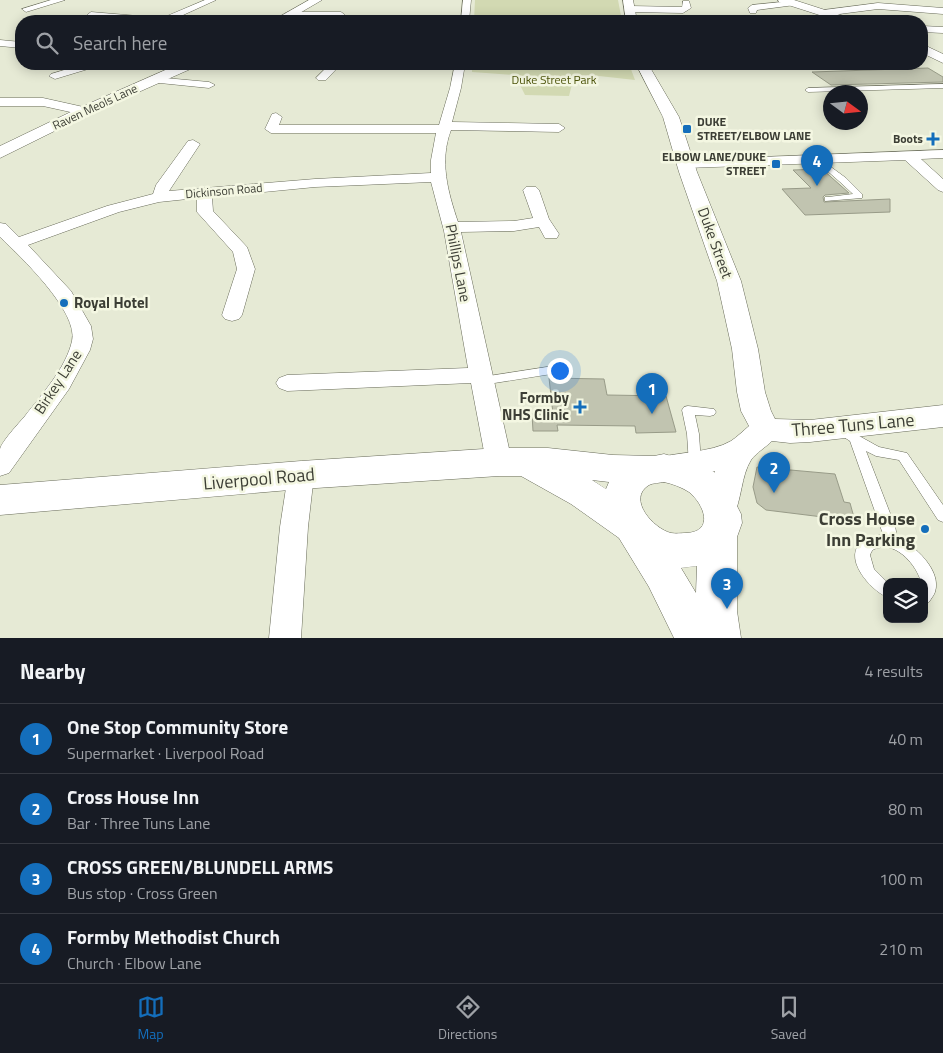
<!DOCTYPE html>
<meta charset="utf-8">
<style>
body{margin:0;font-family:"Titillium Web",sans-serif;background:#20242c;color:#f1f3f6}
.controls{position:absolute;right:15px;bottom:15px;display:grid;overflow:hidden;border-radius:10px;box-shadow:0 2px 12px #0003}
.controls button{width:45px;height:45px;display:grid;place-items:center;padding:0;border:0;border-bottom:1px solid #363941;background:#171b24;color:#f1f3f6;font:25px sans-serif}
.compass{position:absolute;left:823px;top:85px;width:45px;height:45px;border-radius:50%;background:#171b24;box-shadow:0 2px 12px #0003;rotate:105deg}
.you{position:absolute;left:559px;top:370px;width:18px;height:18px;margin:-12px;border:4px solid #fff;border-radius:50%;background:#1a73e8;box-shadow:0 0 0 8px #1a73e833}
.badge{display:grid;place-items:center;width:32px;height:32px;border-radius:50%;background:#146ebb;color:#fff;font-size:16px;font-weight:700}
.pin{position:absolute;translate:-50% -41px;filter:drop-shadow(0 1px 2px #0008)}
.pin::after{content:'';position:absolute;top:26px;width:18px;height:15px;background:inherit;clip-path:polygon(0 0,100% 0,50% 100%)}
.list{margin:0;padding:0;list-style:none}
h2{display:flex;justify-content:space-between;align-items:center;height:65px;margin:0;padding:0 20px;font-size:21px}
h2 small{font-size:16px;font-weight:400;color:#9ea1a6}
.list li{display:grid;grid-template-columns:32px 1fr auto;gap:15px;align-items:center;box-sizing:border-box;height:70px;padding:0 20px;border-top:1px solid #363941}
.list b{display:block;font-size:19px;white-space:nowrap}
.list p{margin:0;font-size:16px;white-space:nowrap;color:#9ea1a6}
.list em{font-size:16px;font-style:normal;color:#9ea1a6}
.icon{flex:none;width:28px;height:28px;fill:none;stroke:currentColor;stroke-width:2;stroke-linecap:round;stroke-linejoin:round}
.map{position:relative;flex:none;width:943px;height:638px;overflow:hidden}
.search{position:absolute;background:#171b24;box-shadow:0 2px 12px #0003;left:15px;right:15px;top:15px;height:55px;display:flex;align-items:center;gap:12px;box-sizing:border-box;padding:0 18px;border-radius:20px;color:#9ea1a6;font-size:19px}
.sheet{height:345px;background:#171b24}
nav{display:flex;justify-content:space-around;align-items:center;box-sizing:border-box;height:70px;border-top:1px solid #363941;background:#171b24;font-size:14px;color:#9ea1a6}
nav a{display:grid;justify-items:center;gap:2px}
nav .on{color:#146ebb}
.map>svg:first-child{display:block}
</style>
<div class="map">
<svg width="943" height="638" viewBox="0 0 943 638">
<rect width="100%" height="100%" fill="#e6ead5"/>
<!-- green -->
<path fill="#d2d9b2" d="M475,0h143l4,21h-148z
M472,64h157l6,16 -45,-5 -16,1 -5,20 -44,-1 -10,-20 -43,-3z"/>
<!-- building -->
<path fill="#c1c4b0" stroke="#989b88" d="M928,68l15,9v5l-112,3 -19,-13z
M822,169l27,24 -24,2 -2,2 1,5 66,-3v13l-85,3 -23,-26 29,-1 -18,-18z
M549,378l55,1 3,16 59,1 10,36 -40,1 -1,-7 -78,-1 1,6h-25l-1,-17h21z
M757,467l78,7 9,28 6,1 5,18 -89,-11 -9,-7 -4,-16z"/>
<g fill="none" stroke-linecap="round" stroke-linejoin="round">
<!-- service casing -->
<g stroke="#686b59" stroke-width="1">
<path id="service" d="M943,84v4l-135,4 -3,-2 3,-2z
M816,159h4l26,19 16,16v4l-37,3v-4h3l25,-3 -13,-12 -24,-21z
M560,365l4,1 1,3 -1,3 -82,13 -4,-1 -2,-3 2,-3 4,-1z
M688,406l26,3 2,3 -2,3 -4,1 -15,-1 4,19 2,30 -2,3 -4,2 -4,-2 -2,-3 -2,-30 -5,-24 2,-3z
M843,427l36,20 28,6 36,52v17l-5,-2 -39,-60 -23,-4 -10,-5 29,75 2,11c17,8 45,33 38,55 -1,3 -4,7 -6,10l-5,2v-22h-3c-4,-16 -24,-40 -43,-34 -5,1 -6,2 -8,7l4,14 13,13v15c-17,-7 -47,-41 -23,-57 5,-3 13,-4 19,-6l-33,-93 -11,-7 -2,-3 2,-3z"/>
</g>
<!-- minor casing -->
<g stroke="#686b59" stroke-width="1">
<path id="minor" d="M51,0h14l-39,12 -4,-3z
M205,0h11l-46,21h-37l-42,-3 -4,-3 4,-3 71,6z
M463,0h8l-2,21h-8z
M683,1h6l2,7 -8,5 -53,-1 -4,-3 4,-3 52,1z
M792,1l4,2 -1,2 -38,5 -1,3h-6l-2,-5 4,-3z
M878,3l65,5v6l-65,-5 -54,7 -4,-3 4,-3z
M289,12h52l4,3 -4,3 -55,-1v-4z
M922,26l21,1v6l-21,-1z
M0,40l21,2v6l-21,-2z
M84,64h15l-1,2 -43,13 -6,-3 2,-2z
M330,64h11l-15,16h-8l-2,-2z
M455,64h10l-4,24 -9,34 107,2 6,4 -6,4 -108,-2c-12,31 -3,62 7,92l56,-1 19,-3 -10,-28 3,-3h10l3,3 10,29 10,15 -2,4h-12l-6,-11 -25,4 -53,1 51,230 -4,7 -9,3 -9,-3 -4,-7 -15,-79 -184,8 -8,-3 -3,-5 3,-5 8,-3 181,-7 -24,-137 -13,-49 -116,5 -103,10 1,14 34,36 8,22 -13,46 -3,4 -7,2 -7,-2 -3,-4 15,-46 -4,-17 -36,-40v-14l-38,4 -40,10 -91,33 43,46 20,35 2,13 -3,11 -21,39 -60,84 -9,3c0,-8 0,-19 0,-27 2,-8 19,-26 25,-33 17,-22 41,-48 47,-75 7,-29 -52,-85 -72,-104v-14l6,1 13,13 88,-31 46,-12 3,-9 32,-44 5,-1 7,4 -31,47 146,-12 116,-6v-13l5,-27h-165l-6,-4 7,-15 4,-1 6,4 -3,8h160l11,-37z
M154,77l55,5 6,3 -6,3 -59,-6 -2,-2 2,-2z
M0,98h43l45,10 2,3 -6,4 -41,-9h-43z
M943,150v8l-22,1 22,20v13l-5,-2 -33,-30 -219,8 -5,-1 -2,-3 2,-3 5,-1z
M301,465l9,3 4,7 -6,52 -7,111h-32l11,-111 8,-52 4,-7z"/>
</g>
<!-- tertiary casing -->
<g stroke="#686b59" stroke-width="1">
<path id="tertiary" d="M309,0h13l-36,21h-14z
M623,0h10l4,21h-11z
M778,0h16l59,19 2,2h-17l-59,-19z
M922,44l21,10v9l-21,-10z
M179,64h18l-2,3 -106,47 -89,44v-12l79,-38z
M636,64h12l31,53 18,55 44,109 17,68 7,43 6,19 4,8 35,1 133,-15v22l-133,15 -20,1 -18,-2c-6,6 -16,12 -21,19 -10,16 -9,39 -18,57l-12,4 -12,-4 -5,-10 11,-36c-20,5 -42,12 -62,6l-5,-9 5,-9c22,-7 58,-6 78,-18 6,-4 12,-10 18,-15l-8,-15 -4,-19 -5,-43 -15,-68 -38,-109 -16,-55z"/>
</g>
<!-- secondary casing -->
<g stroke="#686b59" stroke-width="1">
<path id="secondary" d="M499,448h49l65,7 41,1 10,-2 35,10 15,8 12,12 15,30 1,9 -5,14v74l4,27h-67l-25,-51 -30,-49 -48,-34 -50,-28h-22l-198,13 -301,26v-30l301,-24zM592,480l17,2 -3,7zM664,482c9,2 17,5 25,10 15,12 26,40 -3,41 -4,0 -10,1 -15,0 -17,-4 -45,-34 -22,-48 4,-2 10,-2 15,-3zM697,566l-1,27 -15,-25z"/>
</g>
<!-- service -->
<use href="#service" fill="#fff" fill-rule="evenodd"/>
<!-- minor -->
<use href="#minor" fill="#fff" fill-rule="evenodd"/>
<!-- tertiary -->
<use href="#tertiary" fill="#fff" fill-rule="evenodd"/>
<!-- secondary -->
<use href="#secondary" fill="#fff" fill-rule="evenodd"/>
</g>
<!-- markers -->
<g fill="#146ebb" stroke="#f4f7e2" stroke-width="2">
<rect x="682" y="124" width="10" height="10" rx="2.5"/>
<path d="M930.5 131.5h5v5h5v5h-5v5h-5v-5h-5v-5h5z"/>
<rect x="771" y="159" width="10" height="10" rx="2.5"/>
<circle cx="64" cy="303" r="5"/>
<path d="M577.5 399.5h5v5h5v5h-5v5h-5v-5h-5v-5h5z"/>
<circle cx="925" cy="529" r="5"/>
</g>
<g text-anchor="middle" stroke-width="5" stroke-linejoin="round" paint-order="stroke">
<!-- far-park labels -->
<g font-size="12" fill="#4d540a" stroke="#f4f7e2">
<text x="554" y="84">Duke Street Park</text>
</g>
<!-- far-street labels -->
<g font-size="12" fill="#3c3e35" stroke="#f4f7e2">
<text transform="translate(95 107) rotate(-25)" y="4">Raven Meols Lane</text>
<text transform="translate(224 191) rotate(-5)" y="4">Dickinson Road</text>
</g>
<!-- far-poi labels -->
<g font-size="12" font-weight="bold" fill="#3c3e35" stroke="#f4f7e2" text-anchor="end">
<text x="697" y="126" text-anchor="start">DUKE<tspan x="697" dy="14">STREET/ELBOW LANE</tspan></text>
<text x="923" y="143">Boots</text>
<text x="766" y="161">ELBOW LANE/DUKE<tspan x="766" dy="14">STREET</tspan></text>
</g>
<!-- street labels -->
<g font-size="15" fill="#3c3e35" stroke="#f4f7e2">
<text transform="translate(715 243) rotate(70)" y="5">Duke Street</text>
<text transform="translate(458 263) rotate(79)" y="5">Phillips Lane</text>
<text transform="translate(58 382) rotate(-57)" y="5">Birkey Lane</text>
</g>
<!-- poi labels -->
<g font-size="15" font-weight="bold" fill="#3c3e35" stroke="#f4f7e2" text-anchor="start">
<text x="74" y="308">Royal Hotel</text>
<text x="569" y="403" text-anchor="end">Formby<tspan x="569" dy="17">NHS Clinic</tspan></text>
</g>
<!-- near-street labels -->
<g font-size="18" fill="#3c3e35" stroke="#f4f7e2">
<text transform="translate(853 425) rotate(-5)" y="6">Three Tuns Lane</text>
<text transform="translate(259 479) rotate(-5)" y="6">Liverpool Road</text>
</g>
<!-- near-poi labels -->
<g font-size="18" font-weight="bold" fill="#3c3e35" stroke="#f4f7e2" text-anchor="end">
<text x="915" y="525">Cross House<tspan x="915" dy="21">Inn Parking</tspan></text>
</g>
</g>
</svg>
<div class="controls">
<button><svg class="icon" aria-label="layers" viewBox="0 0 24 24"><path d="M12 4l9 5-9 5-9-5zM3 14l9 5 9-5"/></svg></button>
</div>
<svg class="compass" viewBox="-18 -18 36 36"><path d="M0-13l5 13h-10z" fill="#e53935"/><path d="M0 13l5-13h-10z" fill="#9ea1a6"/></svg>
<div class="you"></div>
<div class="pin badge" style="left:652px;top:414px">1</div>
<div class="pin badge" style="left:774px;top:493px">2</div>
<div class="pin badge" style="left:727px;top:609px">3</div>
<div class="pin badge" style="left:817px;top:186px">4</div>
<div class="search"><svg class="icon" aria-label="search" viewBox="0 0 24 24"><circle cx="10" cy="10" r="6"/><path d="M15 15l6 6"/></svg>Search here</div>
</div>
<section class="sheet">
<h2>Nearby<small>4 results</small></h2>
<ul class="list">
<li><span class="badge">1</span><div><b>One Stop Community Store</b><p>Supermarket · Liverpool Road</p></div><em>40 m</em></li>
<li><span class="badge">2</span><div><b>Cross House Inn</b><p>Bar · Three Tuns Lane</p></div><em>80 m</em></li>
<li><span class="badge">3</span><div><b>CROSS GREEN/BLUNDELL ARMS</b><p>Bus stop · Cross Green</p></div><em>100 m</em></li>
<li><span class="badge">4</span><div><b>Formby Methodist Church</b><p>Church · Elbow Lane</p></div><em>210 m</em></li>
</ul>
</section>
<nav>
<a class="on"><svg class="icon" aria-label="map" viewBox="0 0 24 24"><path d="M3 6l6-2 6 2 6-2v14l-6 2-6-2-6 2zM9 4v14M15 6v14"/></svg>Map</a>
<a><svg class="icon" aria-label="directions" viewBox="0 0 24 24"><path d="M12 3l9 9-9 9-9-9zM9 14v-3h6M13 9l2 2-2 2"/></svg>Directions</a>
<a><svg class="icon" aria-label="saved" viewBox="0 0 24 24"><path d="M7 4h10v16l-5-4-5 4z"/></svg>Saved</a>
</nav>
